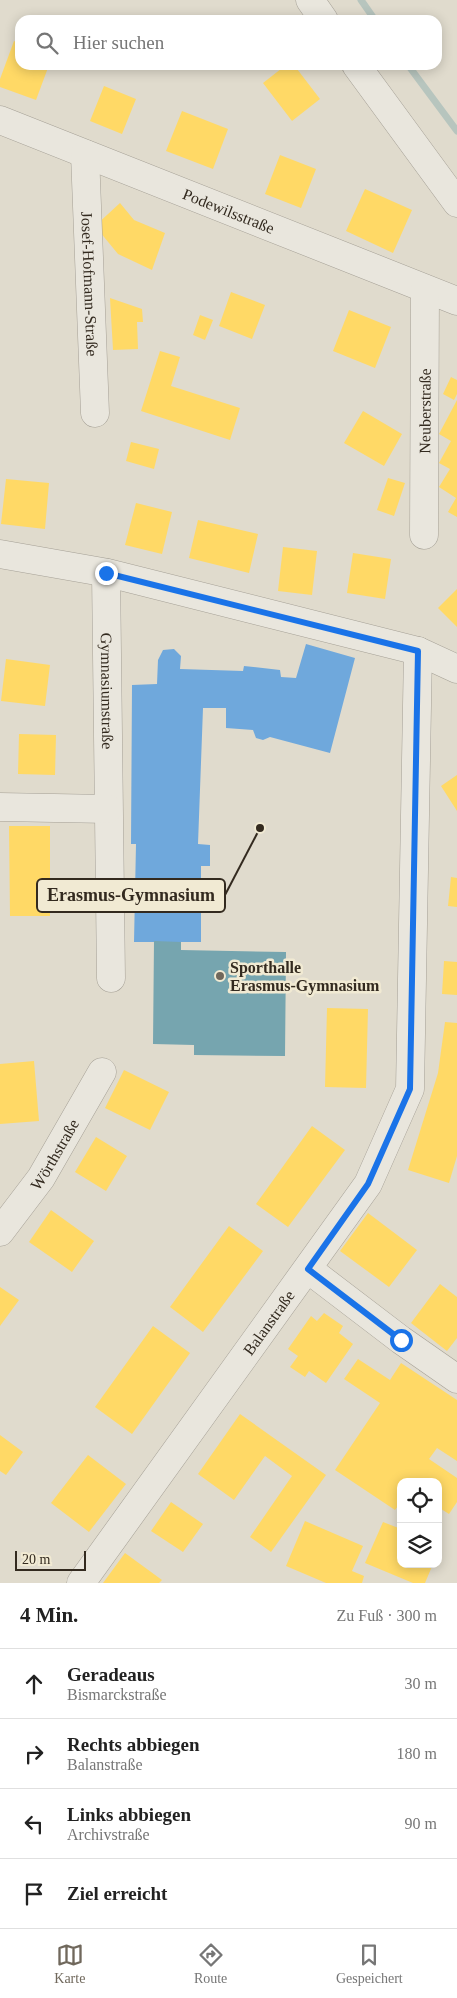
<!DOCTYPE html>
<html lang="de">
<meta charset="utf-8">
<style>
body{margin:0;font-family:"Times New Roman",serif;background:#f2f2f2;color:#222}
.controls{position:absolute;right:15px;bottom:15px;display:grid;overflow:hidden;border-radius:10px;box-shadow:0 2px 12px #0003}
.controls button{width:45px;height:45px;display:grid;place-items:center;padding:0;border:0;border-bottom:1px solid #e0e0e0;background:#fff;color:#222;font:25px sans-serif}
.scale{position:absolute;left:15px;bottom:12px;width:71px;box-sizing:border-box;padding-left:5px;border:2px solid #332a1f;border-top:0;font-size:14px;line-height:18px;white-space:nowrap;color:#332a1f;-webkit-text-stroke:4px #f1ead3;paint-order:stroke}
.stop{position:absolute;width:15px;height:15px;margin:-11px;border:4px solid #1a73e8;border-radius:50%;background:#fff}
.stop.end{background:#1a73e8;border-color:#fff;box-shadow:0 1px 5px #0008}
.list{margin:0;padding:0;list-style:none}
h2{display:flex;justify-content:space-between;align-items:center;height:65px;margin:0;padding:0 20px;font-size:21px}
h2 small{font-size:16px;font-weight:400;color:#767676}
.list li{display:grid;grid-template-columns:32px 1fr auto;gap:15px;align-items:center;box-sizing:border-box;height:70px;padding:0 20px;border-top:1px solid #e0e0e0}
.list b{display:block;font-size:19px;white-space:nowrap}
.list p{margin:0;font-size:16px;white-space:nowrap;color:#767676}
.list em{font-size:16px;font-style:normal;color:#767676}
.icon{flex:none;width:28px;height:28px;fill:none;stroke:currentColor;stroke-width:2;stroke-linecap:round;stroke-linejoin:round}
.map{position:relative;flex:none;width:457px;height:1583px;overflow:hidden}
.search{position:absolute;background:#fff;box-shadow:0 2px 12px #0003;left:15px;right:15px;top:15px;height:55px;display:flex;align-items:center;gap:12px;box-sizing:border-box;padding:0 18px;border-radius:15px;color:#767676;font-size:19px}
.sheet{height:345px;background:#fff}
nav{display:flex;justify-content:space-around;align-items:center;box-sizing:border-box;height:70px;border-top:1px solid #e0e0e0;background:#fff;font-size:14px;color:#767676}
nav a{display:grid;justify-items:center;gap:2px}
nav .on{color:#70685c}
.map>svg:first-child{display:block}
</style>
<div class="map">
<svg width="457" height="1583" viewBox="0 0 457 1583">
<rect width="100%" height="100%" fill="#e0dbcd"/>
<!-- homes -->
<path fill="#ffd966" d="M14,41l6,3v21h29l-13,35 -36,-13v-8z
M286,65h8l26,34 -28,22 -29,-38z
M104,86l32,13 -14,35 -32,-13z
M182,111l46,18 -15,40 -47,-18z
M280,155l36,14 -15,39 -36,-14z
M365,189l47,21 -19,43 -47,-22z
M120,203l14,17 31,13 -13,37 -34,-16 -23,-28z
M231,292l34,13 -13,34 -33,-13z
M110,298l32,11 1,13h-6l1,27 -25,1z
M349,310l42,17 -16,41 -42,-17z
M200,315l13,5 -8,20 -12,-5z
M160,351l20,6 -9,29 69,22 -10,32 -89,-29z
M451,377l6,3v14l-3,6 -11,-6z
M457,400v117l-9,-5 8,-14 -17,-11 11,-18 -11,-6 12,-22 -12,-7z
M363,411l39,23 -18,32 -40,-23z
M131,442l28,7 -5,20 -28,-8z
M388,478l17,5 -11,33 -17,-6z
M6,479l43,4 -4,46 -44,-5z
M136,503l36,9 -10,42 -37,-9z
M198,520l60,14 -9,39 -60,-15z
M283,547l34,4 -5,44 -34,-4z
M353,553l38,6 -6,40 -38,-6z
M457,589v38l-19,-19z
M6,659l44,6 -5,41 -44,-5z
M19,734l37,1 -1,40 -37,-1z
M457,775v36l-16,-25z
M9,826h41v90h-40z
M451,877l6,1v29l-9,-1z
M444,961l13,1v33l-15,-1z
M327,1008l41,1 -2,79 -41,-1z
M445,1022l12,1v133l-8,27 -41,-13 30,-97z
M34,1061l5,60 -39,3v-60z
M124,1070l45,22 -19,38 -45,-22z
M312,1126l33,24 -57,77 -32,-23z
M96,1137l31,19 -21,35 -31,-19z
M51,1210l43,31 -22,31 -43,-30z
M368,1213l49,37 -28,37 -49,-36z
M229,1226l34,25 -60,81 -33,-25z
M440,1284l17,13v41l-10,13 -36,-28z
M0,1287l19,13 -19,26z
M324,1313l19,13 -4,7 14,11 -27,39 -17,-12 -4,6 -15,-10 8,-11 -10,-7 23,-33 6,5z
M153,1326l37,27 -58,81 -37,-27z
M358,1359l32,21 11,-17 56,37v61l-20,-13 -8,11 28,19v24l-8,12 -11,-7v-25h-37v20l-6,8 -60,-40 45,-67 -36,-24z
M240,1414l86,61 -55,77 -21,-15 42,-61 -27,-20 -31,44 -36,-26z
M0,1435l23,17 -17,23 -6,-4z
M88,1455l38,29 -37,48 -38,-29z
M171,1502l32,22 -20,28 -32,-21z
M305,1521l58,25 -11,25 12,5 -2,7h-36l-40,-17z
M383,1522l18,7v35h32l-8,19h-12l-48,-20z
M125,1553l37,27 -3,3h-56z"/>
<!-- schools -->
<path fill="#6fa8dc" d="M306,644l49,14 -25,95 -60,-16 -7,3 -7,-2 -3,-8 -27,-2v-20h-23l-5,136 12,1v21h-9v76h-67l2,-98h-5l1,-159 25,-1 1,-24 5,-10 11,-1 7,7 -1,13 63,2 1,-5 36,4 1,7 15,1z"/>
<!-- public -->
<path fill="#76a5af" d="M154,941l27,1v8l105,2 -1,104 -91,-1v-10l-41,-1z"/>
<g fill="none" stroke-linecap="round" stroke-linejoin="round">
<!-- stream -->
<path stroke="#b7c5be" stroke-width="7" d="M361,0l14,20
M408,65l49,66"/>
<!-- minor casing -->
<g stroke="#a5a096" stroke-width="29">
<g id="minor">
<path d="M310,0l14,20"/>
<path d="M356,65l101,138"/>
<path id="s1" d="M0,120l457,181"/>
<path id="s2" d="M85,154l10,259"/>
<path id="s3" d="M424,535l1,-246"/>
<path d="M0,554l108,19 310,78 39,18"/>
<path id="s4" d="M106,573l5,405"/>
<path d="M0,807l108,2"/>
<path id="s5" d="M0,1232l41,-54 61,-106"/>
<path d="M308,1269l93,71 56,39"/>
<path id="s6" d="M81,1583l287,-399 42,-95 8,-438"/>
</g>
</g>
<!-- minor -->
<use href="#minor" stroke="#e9e6dd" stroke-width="28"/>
</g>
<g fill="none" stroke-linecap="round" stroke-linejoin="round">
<!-- route -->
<path stroke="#1a73e8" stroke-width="6" d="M106,573l312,78 -8,438 -42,95 -60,85 93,71"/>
</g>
<!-- markers -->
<circle fill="#70685c" stroke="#f1ead3" stroke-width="2" cx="220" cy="976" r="5"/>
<g text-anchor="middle" stroke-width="5" stroke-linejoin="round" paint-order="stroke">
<!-- street labels -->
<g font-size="16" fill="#332a1f" stroke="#f1ead3">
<text dy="6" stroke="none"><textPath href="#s1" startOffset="246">Podewilsstraße</textPath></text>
<text dy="6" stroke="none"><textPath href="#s2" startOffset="130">Josef-Hofmann-Straße</textPath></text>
<text dy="6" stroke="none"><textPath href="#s3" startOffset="124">Neuberstraße</textPath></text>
<text dy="6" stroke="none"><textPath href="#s4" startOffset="118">Gymnasiumstraße</textPath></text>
<text dy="6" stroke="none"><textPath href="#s5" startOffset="95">Wörthstraße</textPath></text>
<text dy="6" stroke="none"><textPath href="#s6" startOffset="321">Balanstraße</textPath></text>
</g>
<!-- poi labels -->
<g font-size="16" font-weight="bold" fill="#332a1f" stroke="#f1ead3" text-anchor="start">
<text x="230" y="973">Sporthalle<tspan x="230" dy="18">Erasmus-Gymnasium</tspan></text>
</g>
</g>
<!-- callouts -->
<path fill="none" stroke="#332a1f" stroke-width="2" d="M260 828L225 895"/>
<circle fill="#332a1f" stroke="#f1ead3" stroke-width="2" cx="260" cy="828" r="5"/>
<rect fill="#f1ead3" stroke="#332a1f" stroke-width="2" x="37" y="879" width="188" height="33" rx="5"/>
<g font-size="18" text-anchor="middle" font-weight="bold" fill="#332a1f">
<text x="131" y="901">Erasmus-Gymnasium</text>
</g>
</svg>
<div class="controls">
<button><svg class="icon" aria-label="locate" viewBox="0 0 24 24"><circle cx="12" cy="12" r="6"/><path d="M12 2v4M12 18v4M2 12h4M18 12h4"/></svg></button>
<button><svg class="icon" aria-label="layers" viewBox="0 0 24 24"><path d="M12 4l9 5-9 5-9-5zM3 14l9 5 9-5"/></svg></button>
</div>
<div class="scale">20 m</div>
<div class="stop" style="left:401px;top:1340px"></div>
<div class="stop end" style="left:106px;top:573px"></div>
<div class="search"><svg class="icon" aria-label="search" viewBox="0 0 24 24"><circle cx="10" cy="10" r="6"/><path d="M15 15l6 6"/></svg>Hier suchen</div>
</div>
<section class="sheet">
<h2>4 Min.<small>Zu Fuß · 300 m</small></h2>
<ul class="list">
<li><svg class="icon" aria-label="ahead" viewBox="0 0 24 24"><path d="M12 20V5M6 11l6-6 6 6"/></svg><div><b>Geradeaus</b><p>Bismarckstraße</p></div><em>30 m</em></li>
<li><svg class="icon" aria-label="right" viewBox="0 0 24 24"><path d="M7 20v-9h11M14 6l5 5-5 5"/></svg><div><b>Rechts abbiegen</b><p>Balanstraße</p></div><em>180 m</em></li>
<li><svg class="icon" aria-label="left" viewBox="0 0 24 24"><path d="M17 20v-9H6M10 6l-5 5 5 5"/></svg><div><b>Links abbiegen</b><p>Archivstraße</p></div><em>90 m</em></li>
<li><svg class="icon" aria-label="arrive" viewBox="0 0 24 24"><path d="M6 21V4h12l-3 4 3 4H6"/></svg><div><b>Ziel erreicht</b></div></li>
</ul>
</section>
<nav>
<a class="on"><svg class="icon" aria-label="map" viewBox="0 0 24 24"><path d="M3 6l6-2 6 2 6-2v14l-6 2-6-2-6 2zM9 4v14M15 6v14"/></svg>Karte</a>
<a><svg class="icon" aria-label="directions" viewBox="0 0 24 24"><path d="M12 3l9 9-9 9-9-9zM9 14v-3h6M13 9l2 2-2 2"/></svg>Route</a>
<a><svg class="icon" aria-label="saved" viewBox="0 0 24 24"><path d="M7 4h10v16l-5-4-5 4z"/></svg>Gespeichert</a>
</nav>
